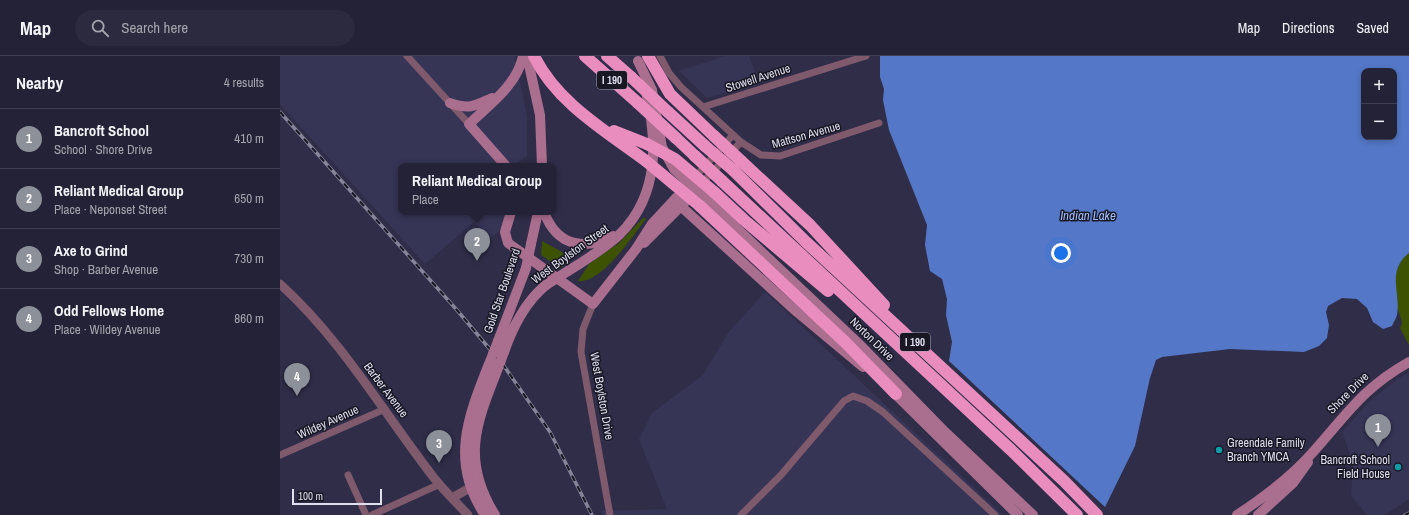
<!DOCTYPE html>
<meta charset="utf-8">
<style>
body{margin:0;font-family:"Archivo Narrow",sans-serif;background:#2b2a3e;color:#f1f3f6}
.controls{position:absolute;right:12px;top:12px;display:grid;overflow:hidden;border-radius:8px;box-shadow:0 2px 6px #0003}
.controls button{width:36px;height:36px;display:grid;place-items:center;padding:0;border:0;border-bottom:1px solid #403f51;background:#232236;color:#f1f3f6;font:20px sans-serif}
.scale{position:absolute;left:12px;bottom:10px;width:90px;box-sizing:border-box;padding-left:4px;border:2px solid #dfdff0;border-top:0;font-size:11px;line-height:14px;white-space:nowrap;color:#dfdff0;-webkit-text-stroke:3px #181723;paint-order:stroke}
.you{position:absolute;left:781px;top:197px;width:14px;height:14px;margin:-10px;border:3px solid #fff;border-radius:50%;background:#1a73e8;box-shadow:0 0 0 6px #1a73e833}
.badge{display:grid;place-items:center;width:26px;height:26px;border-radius:50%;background:#8c9099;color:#fff;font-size:13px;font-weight:700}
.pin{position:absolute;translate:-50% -33px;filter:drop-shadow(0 1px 2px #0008)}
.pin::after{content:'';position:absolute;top:21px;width:14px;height:12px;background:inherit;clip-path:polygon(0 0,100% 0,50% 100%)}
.popup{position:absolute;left:118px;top:107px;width:158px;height:52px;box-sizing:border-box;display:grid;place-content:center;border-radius:8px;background:#232236;filter:drop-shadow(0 1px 3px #0005);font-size:13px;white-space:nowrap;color:#a3a4ad}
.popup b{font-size:15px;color:#f1f3f6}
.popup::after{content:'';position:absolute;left:50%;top:100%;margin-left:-8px;border:8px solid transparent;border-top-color:#232236}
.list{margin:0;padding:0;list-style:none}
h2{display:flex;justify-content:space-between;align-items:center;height:52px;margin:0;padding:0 16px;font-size:17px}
h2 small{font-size:13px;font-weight:400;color:#a3a4ad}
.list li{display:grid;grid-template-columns:26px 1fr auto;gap:12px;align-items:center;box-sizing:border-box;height:60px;padding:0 16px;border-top:1px solid #403f51}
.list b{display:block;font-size:15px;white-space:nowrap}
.list p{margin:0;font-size:13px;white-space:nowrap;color:#a3a4ad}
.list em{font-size:13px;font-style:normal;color:#a3a4ad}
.icon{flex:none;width:22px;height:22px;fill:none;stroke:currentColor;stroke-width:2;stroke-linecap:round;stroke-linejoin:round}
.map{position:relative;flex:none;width:1129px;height:459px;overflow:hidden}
header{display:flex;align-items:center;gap:24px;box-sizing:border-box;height:56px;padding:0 20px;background:#232236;border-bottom:1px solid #403f51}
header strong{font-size:19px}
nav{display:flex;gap:22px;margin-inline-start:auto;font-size:14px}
.search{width:280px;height:36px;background:#2b2a3e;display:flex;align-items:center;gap:10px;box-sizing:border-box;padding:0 14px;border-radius:22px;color:#a3a4ad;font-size:15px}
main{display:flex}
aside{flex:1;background:#232236}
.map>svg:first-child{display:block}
</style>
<header>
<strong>Map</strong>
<div class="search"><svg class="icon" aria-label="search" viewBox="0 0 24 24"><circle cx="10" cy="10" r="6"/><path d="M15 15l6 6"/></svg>Search here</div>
<nav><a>Map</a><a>Directions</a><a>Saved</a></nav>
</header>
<main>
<aside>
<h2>Nearby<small>4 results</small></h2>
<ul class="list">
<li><span class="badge">1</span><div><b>Bancroft School</b><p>School · Shore Drive</p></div><em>410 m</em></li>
<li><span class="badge">2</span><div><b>Reliant Medical Group</b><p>Place · Neponset Street</p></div><em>650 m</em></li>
<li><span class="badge">3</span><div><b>Axe to Grind</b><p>Shop · Barber Avenue</p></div><em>730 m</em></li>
<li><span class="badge">4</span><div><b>Odd Fellows Home</b><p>Place · Wildey Avenue</p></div><em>860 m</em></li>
</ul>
</aside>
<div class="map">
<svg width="1129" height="459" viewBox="0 0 1129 459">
<rect width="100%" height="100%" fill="#2f2d48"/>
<!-- built -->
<path fill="#373556" d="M0,0h235l12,61v39l-13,10h-113v46h106l-5,17 -10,8 -18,-15 -49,42 -145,-160z
M445,0h24l10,27 -52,15 -28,-27z
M485,236l238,223h-400l-2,-4 66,-2 -28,-70 13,-26 51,-38 25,-42z
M1129,316v127l-24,16h-18l-16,-20 2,-32 -11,-31 27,-30 28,-23z"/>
<!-- green -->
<path fill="#3d5303" d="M363,162h3l-1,2c-13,17 -44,64 -67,61l11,-17 30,-21z
M262,185l20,11 8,9 -10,7 -19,-13z
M1129,195v94l-9,-17 2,-6 -8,-25v-22l8,-16z"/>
<!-- water -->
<path fill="#5478c7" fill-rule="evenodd" d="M600,0h529v197c-23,18 -8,40 -12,62 -1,4 -4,8 -5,11l-9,3 -10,-7 -6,-14 -10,-9 -15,-1 -14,8 -2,6 3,13 -2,13 -8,8 -15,6 -74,-3 -68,8 -6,3 -6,18 -15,68 -30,61 -156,-146 3,-19 -6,-27 1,-16 -5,-20 -12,-8 -5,-26 2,-20 -38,-95 -6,-30 1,-11 -4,-12zM1084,15h30v66h-30z"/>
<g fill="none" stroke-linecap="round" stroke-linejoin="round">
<!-- minor -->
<path stroke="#7f596c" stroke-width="7" d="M127,0l62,68
M380,0l9,17 12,14 60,55 20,13 19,1 99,-33
M423,51l163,-51
M414,122l39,-43
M421,128l40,-42
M313,248l-10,25 -2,23 29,163
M0,399l105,-46
M68,419l18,40
M92,459l68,-31
M461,459l40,-40 63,-74 9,-5 14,5 16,11 112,103"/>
<!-- tertiary -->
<path stroke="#7f596c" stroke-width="9" d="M0,228c60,54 102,126 151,190 11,15 25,28 37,41
M172,442l14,-8 13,-3"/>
<!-- secondary -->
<path stroke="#aa6e8e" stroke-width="10" d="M247,0l13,59 2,51
M358,5l14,29 10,57 12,22 187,177 84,86 88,83
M170,47c20,7 24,3 42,-5
M226,110l-37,-42c21,-20 48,-39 54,-68
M394,144l123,112 66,55
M231,156l-6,20 3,11 85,61 43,-55 16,-25 25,-27
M264,156c13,34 39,39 69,24
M364,187l41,-41
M251,188l7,-32
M288,215c18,-11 37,-23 52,-37 41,-41 37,-96 25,-147
M218,285l28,-73
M224,296c9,-26 21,-50 42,-67
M611,334l127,125
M205,459c-38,-56 -14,-105 8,-161
M215,459c-36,-58 -17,-95 5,-152
M957,459c26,-17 57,-41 77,-64 33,-37 50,-64 95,-89
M978,459l35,-32 15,-21"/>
<!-- motorway -->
<path stroke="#e98cbe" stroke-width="12" d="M254,0c23,47 72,75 112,105
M305,0l53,47
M327,0l24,21
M368,0l22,38 44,42
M388,56l37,34
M334,75l33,13
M396,82l19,18
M461,105l69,64 74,80
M453,114l73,72 258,239 33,34
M442,125l289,269 66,65
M434,136l30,28 84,71
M420,150l145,136 51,52"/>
<!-- rail casing -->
<g stroke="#85849a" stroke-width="3.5">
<path id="rail" d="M0,56l176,197 48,57 46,66 42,83
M1125,459l4,-2"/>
</g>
<!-- rail -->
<use href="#rail" stroke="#181723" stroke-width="2" stroke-dasharray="6" stroke-linecap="butt"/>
<!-- secondary-bridge -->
<path stroke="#aa6e8e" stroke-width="10" d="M246,212l5,-24
M266,229l22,-14
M213,298l5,-13
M220,307l4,-11"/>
<!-- motorway-bridge -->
<path stroke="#e98cbe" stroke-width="12" d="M351,21l37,35
M358,47l38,35
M434,80l27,25
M367,88l28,15 39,33
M425,90l28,24
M415,100l27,25
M366,105l54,45"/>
</g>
<!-- markers -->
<g fill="#0f9aa8" stroke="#181723" stroke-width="1.5">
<circle cx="939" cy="394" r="4"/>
<circle cx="1118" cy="411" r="4"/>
</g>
<g text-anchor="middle" stroke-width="3" stroke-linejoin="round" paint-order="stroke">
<!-- shield labels -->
<g fill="#181723" stroke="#a3a3b2" stroke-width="1">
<rect x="317" y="15" width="30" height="18" rx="3"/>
<rect x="620" y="277" width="30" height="18" rx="3"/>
</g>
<g font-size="11" font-weight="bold" fill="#dfdff0">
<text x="332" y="28">I 190</text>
<text x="635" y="290">I 190</text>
</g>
<!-- street labels -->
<g font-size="12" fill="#dfdff0" stroke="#181723">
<text transform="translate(478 22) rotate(-18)" y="4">Stowell Avenue</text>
<text transform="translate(526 79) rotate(-16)" y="4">Mattson Avenue</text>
<text transform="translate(290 198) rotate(-36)" y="4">West Boylston Street</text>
<text transform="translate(222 235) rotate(-71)" y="4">Gold Star Boulevard</text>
<text transform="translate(592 283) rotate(44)" y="4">Norton Drive</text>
<text transform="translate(106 334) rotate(53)" y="4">Barber Avenue</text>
<text transform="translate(1068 337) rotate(-45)" y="4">Shore Drive</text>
<text transform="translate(322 340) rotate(80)" y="4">West Boylston Drive</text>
<text transform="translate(48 366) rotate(-24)" y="4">Wildey Avenue</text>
</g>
<!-- poi labels -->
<g font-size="12" fill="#dfdff0" stroke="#181723" text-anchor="start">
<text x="947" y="391">Greendale Family<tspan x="947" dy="14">Branch YMCA</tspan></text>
<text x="1110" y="408" text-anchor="end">Bancroft School<tspan x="1110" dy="14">Field House</tspan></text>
</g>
<!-- water labels -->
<g font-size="13" font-style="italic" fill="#a0befc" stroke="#181723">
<text x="808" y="164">Indian Lake</text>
</g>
</g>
</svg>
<div class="controls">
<button>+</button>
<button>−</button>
</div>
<div class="scale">100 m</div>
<div class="you"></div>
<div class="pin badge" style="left:1098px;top:391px">1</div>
<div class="pin badge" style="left:197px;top:205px">2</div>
<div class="popup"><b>Reliant Medical Group</b>Place</div>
<div class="pin badge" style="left:159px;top:407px">3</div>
<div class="pin badge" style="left:17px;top:340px">4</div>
</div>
</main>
